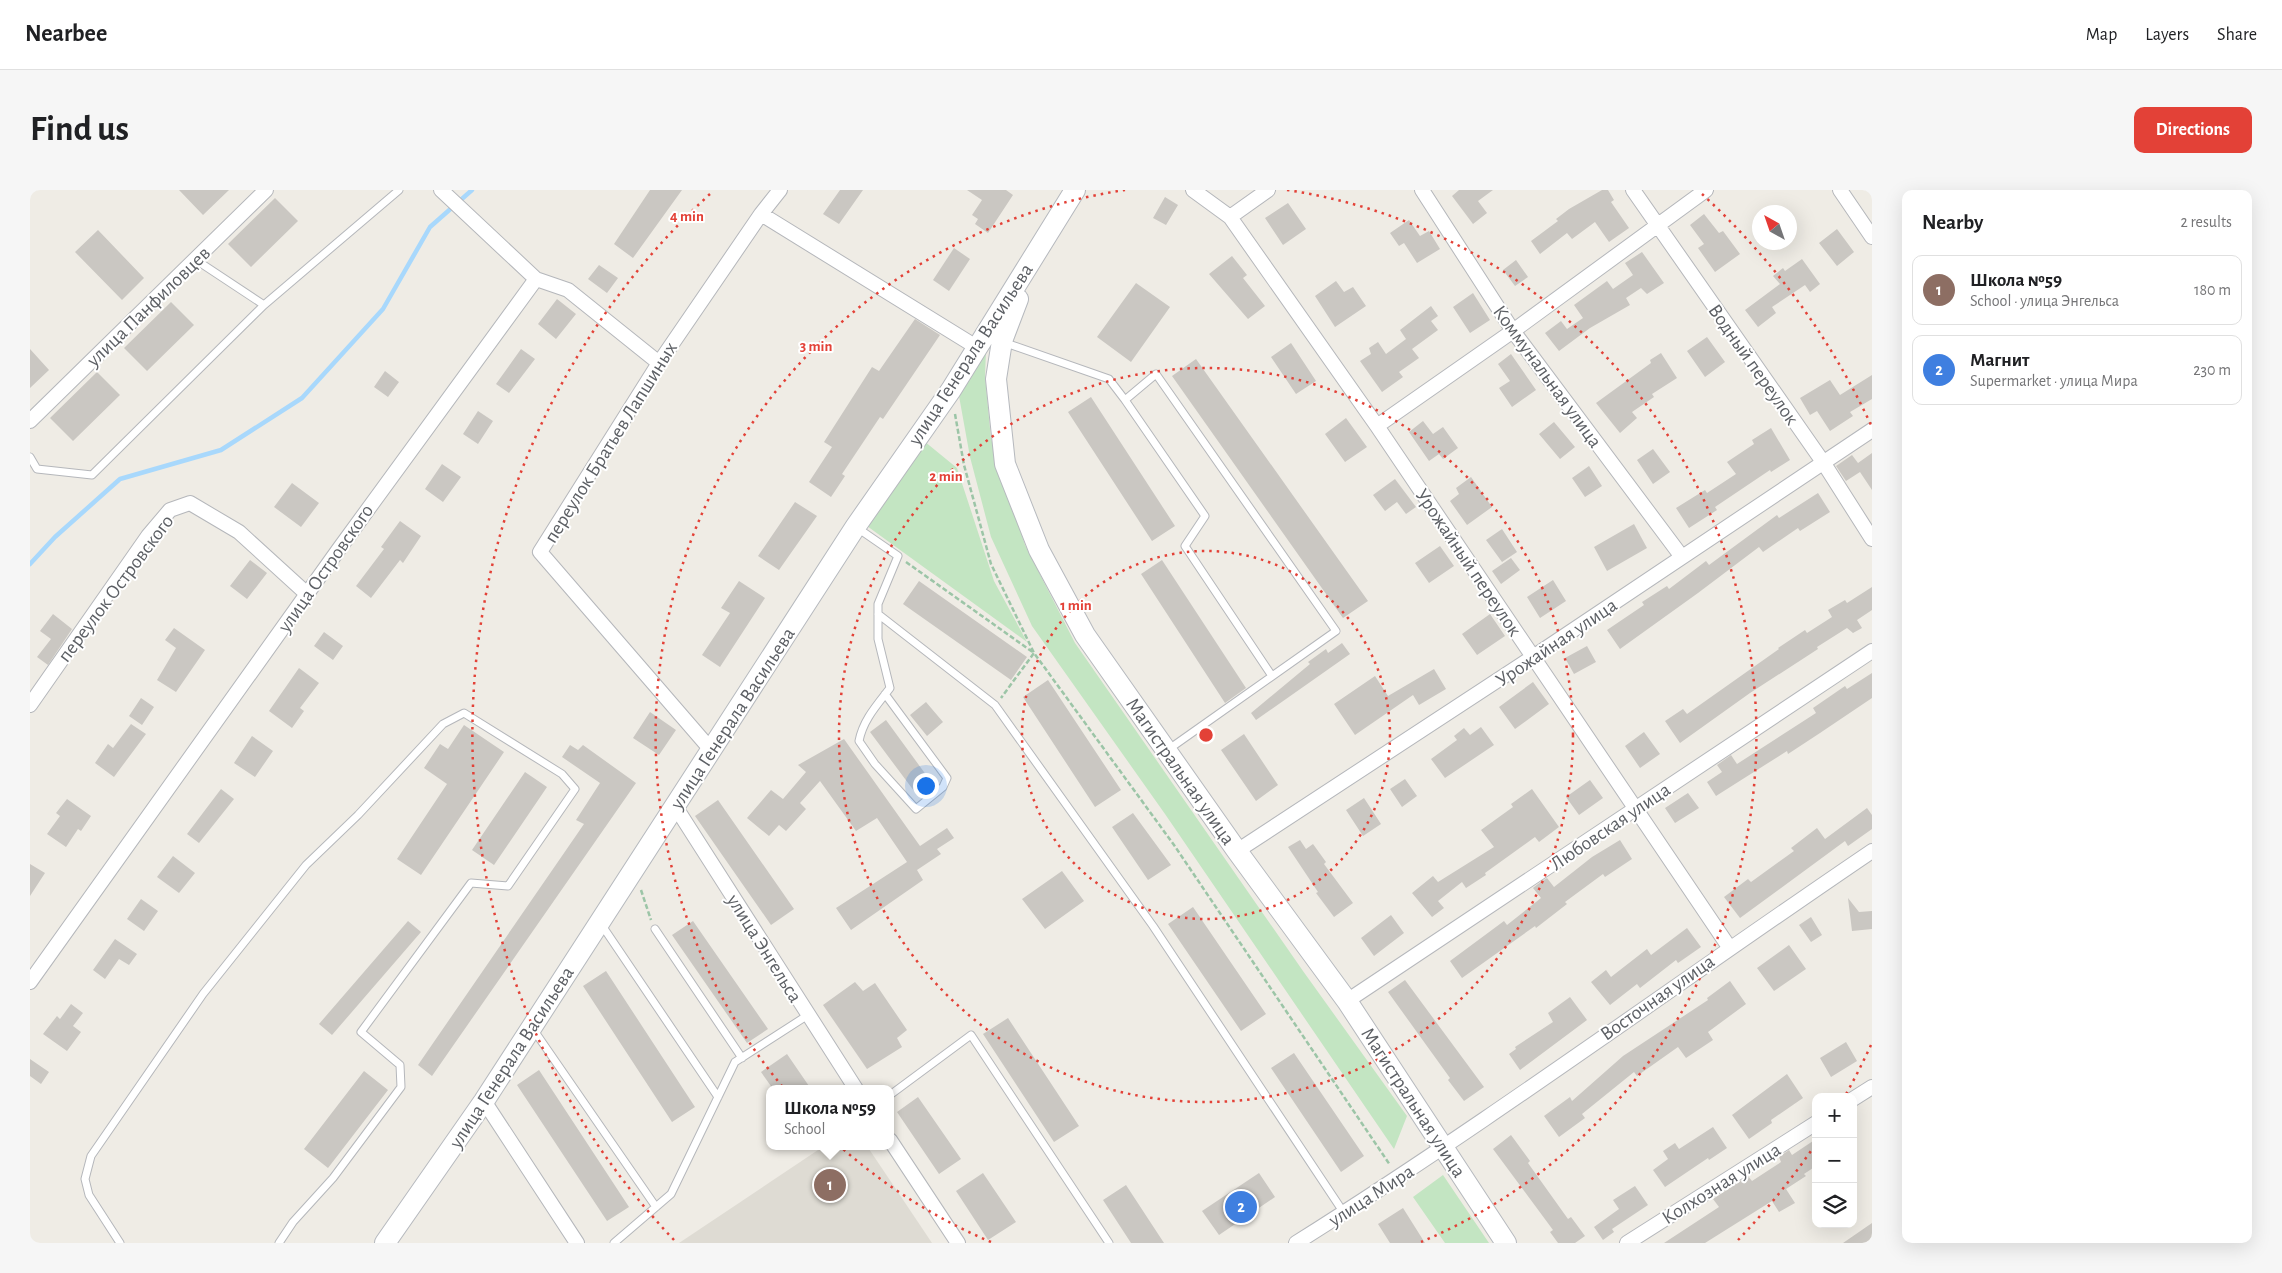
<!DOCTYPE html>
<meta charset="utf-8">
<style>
body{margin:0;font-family:"Alegreya Sans",sans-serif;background:#f6f6f6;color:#202124}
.controls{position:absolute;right:15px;bottom:15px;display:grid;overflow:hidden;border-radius:10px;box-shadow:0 5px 20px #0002}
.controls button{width:45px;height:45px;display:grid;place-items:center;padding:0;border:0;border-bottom:1px solid #e0e0e0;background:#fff;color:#202124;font:25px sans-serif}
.compass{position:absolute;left:1722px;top:15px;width:45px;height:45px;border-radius:50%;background:#fff;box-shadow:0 5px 20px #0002;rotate:320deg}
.you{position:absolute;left:895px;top:595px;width:18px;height:18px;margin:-12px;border:4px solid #fff;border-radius:50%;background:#1a73e8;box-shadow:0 0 0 8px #1a73e833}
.badge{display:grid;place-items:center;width:32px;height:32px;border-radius:50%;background:#e34137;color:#fff;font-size:16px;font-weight:700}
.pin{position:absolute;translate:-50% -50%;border:2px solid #fff;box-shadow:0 1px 5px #0006}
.popup{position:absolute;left:736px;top:895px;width:128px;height:65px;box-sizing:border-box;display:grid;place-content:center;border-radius:10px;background:#fff;filter:drop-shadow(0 1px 4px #0005);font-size:16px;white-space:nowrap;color:#757577}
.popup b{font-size:19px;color:#202124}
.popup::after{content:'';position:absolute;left:50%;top:100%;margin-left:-10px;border:10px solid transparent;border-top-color:#fff}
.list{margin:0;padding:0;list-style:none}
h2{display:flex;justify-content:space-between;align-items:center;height:65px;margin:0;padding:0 20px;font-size:21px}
h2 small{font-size:16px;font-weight:400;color:#757577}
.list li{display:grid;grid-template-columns:32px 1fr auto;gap:15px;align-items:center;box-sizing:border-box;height:70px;margin:0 10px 10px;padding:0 10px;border:1px solid #e0e0e0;border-radius:10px}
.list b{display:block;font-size:19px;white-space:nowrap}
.list p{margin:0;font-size:16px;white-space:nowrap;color:#757577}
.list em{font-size:16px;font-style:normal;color:#757577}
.icon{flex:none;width:28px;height:28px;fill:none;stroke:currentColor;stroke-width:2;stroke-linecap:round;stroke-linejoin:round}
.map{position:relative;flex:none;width:1842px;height:1053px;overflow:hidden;border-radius:10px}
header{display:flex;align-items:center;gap:30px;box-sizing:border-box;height:70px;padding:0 25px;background:#fff;border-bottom:1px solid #e0e0e0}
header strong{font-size:24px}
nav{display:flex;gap:28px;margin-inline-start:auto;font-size:18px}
.intro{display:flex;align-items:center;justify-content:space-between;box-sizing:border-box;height:120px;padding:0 30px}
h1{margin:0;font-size:35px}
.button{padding:12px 22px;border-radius:10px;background:#e34137;color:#fff;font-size:18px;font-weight:700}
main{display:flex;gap:30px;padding:0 30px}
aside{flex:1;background:#fff;border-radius:10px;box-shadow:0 5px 20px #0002}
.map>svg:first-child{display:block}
</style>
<header>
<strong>Nearbee</strong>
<nav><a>Map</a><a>Layers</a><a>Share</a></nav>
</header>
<div class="intro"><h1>Find us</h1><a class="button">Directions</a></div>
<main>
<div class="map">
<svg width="1842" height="1053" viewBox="0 0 1842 1053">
<rect width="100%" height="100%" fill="#efece5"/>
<!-- education -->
<path fill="#dedbd3" d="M794,956h43l65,97h-253z"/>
<!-- green -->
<path fill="#c3e5c2" d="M956,161l-1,25 6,63 34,106 50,98 228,328 104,145 -13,33 -229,-335 -133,-188 -41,-89 -21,-80 -11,-61z
M894,251l33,27 37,113 33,61 -160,-116z
M1413,985l46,68h-44l-32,-46z"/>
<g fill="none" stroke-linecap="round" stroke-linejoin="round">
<!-- stream -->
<path stroke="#a8d8fc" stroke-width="4.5" d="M0,374l25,-27 65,-58 101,-29 81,-52 81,-89 47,-82 42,-37"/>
</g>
<!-- building -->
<path fill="#cac7c2" d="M149,0h50l-26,25z
M620,0h32l-49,68 -19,-14z
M810,0h23l-24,34 -16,-10z
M937,0h39l7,5 -25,38 -13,-9 3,-5 -6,-4 10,-15z
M1429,0h34l-15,11 9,12 -14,11 -21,-28z
M1572,0h6l6,10 -3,2 18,26 -20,14 -14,-20 -23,17 -5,-6 -27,21 -9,-13 27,-20 -2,-2 13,-10z
M1135,7l13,8 -12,20 -13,-7z
M245,8l23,23 -47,46 -23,-23z
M1258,13l18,26 -23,16 -18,-27z
M1674,24l15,19 4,-2 17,23 -25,18 -17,-24 6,-4 -14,-19z
M1379,30l11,16 9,-5 11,18 -23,14 -13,-20 -5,3 -9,-13z
M1807,39l17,23 -17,14 -18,-23z
M68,40l46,48 -22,22 -47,-48z
M924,58l16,11 -21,32 -16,-11z
M1612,62l22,31 -17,11 -6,-6 -15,10 4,7 -40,23 -31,23 -14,-18 16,-12 6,8 16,-11 -9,-13 33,-24 6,8 20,-14 -8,-12z
M1202,66l15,19 -4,3 22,28 -17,13 -39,-45z
M1772,69l18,25 -10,8 -5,-7 -33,22 4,6 -18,14 -13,-17 35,-26 -7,-8 10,-8 2,3z
M1486,70l12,17 -13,9 -12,-16z
M569,75l19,13 -11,15 -19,-14z
M1306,91l8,11 9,-5 13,19 -31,21 -20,-31z
M1106,93l34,24 -39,55 -34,-25z
M1443,103l17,27 -20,13 -17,-26z
M527,109l19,15 -20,25 -18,-15z
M141,112l23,23 -47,46 -23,-23z
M1401,116l7,10 -7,5 7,9 -26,19 7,9 -20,14 4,5 -21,15 -22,-31 11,-7 -2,-6 9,-6 8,12 20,-15 -6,-9z
M885,129l25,16 -57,84 -3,-2 -38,57 3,2 -14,21 -22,-15 23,-35 -8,-5 48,-75 7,4z
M1677,147l18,25 -20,15 -18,-26z
M1261,153l25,38 -20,13 -25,-37z
M0,159l19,21 -19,18z
M491,159l14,10 -26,34 -13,-9z
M1631,163l16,25 -25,16 2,3 -22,15 5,6 -17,15 -24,-30 55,-40 -1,-3z
M1481,164l25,36 -24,17 -13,-19 11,-7 -12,-17z
M1166,169l172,242 -25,17 -171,-242z
M355,181l14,11 -11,15 -14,-10z
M67,182l23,23 -47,46 -23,-23z
M1842,185v24l-22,13 3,4 -23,15 -13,-20 -7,4 -10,-17 30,-18 10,15z
M1061,207l84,129 -23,15 -84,-129z
M448,221l15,10 -15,23 -15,-10z
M1316,228l21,29 -22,15 -20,-28z
M1393,231l10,13 10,-7 15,21 -15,11 -4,-5 -10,7 -20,-29z
M1524,232l21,25 -15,12 -21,-25z
M1741,238l19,32 -19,12 -1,-2 -55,37 2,3 -28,18 -13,-20 29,-18 2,3 29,-19 -9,-12 27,-18 -2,-4z
M1623,259l17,23 -17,12 -16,-24z
M1842,263v37l-12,-18 -14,9 -10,-15 16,-11 6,8z
M412,274l19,13 -18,25 -18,-13z
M1559,276l13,20 -17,11 -13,-19z
M1441,287l21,30 -25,18 -17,-24 9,-7 -3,-6z
M1365,289l21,28 -10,7 -9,-12 -12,9 -12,-16z
M262,293l27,20 -18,24 -27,-20z
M1788,303l12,19 -30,19 -2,-3 -35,24 -4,-5 -61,46 -78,56 -13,-19 37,-25 -2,-3 25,-16 2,3 37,-28 3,4 68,-50 2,3z
M765,312l22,14 -38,54 -21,-14z
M370,331l21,15 -18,27 -3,-3 -29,38 -15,-12 28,-37 -3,-2z
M1604,334l13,24 -40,23 -13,-24z
M1472,339l15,23 -15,10 -16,-22z
M1410,356l14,20 -25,17 -14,-20z
M1481,368l9,12 -19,14 -9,-13z
M220,370l17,13 -20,26 -17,-13z
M1132,370l84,128 -21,15 -84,-129z
M1523,390l13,21 -26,17 -13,-21z
M709,391l26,17 -45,69 -18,-12 28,-42 -9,-5z
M889,391l108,76 -16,23 -108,-76z
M1842,397v23l-15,10 5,8 -9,5 -6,-5 -30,19 1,2 -68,44 -70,50 -15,-22 18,-12 4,5 92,-65 -1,-1 27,-18 2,3 25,-16 -4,-7 17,-10 2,3z
M23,424l19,15 -24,36 -11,-8 14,-18 -11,-8z
M1460,424l15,22 -28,19 -15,-21z
M144,438l31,22 -29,42 -19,-12 19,-32 -11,-8z
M294,442l19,14 -10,14 -19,-14z
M1312,453l8,11 -94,66 -5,-7 59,-49 -2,-2 18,-13 2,4z
M1557,456l9,16 -22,12 -9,-16z
M269,478l20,15 -19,25 4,3 -12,17 -23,-17z
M1404,479l12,20 -27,16 -6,-10 -58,40 -21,-31 41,-28 13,20z
M1842,483v25l-52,35 -32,21 -1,-3 -71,45 -9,-14 15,-10 -5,-7 14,-10 6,9 79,-51 -3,-5 32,-22 2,3z
M1018,490l73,110 -26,17 -72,-110z
M1503,492l16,22 -34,25 -16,-22z
M111,508l13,9 -12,18 -13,-9z
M896,512l17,20 -16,14 -17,-21z
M620,522l26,18 -17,25 -26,-17z
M856,530l46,63 -15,12 -47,-63z
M101,534l15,10 -32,43 -19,-14 13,-19 5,4z
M434,535l40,27 -83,123 -24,-16 50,-75 -23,-16 16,-24 8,5z
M1451,537l13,18 -49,33 -14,-19 26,-19 -3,-4 10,-8 6,7z
M1614,542l16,22 -20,14 -15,-22z
M1214,544l34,51 -22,16 -35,-51z
M222,546l21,15 -18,26 -21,-14z
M814,549l76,107 27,-18 7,10 -17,11 4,5 -24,16 6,10 -72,50 -15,-22 71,-46 -30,-44 -21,13 -36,-50 -20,22 6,6 -20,22 -7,-6 -10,11 -22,-18 24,-28 12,9 23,-27 -8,-7z
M540,555l8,5 5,-5 53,38 -204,293 -14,-11 166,-241 -8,-4 24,-37 -38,-26z
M495,582l22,15 -53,78 -22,-15z
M1375,589l12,17 -15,11 -12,-18z
M1560,590l13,18 -24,17 -13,-18z
M191,599l13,10 -35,44 -12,-9z
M1502,599l27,38 -20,15 -4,-5 -50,36 1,2 -20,13 -4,-6 -24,19 6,7 -12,9 -20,-24 21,-17 5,6 56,-35 -13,-17 32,-23 -2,-3z
M1658,603l11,15 -24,15 -10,-15z
M1334,608l17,26 -18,12 -17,-26z
M37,609l24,17 -10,15 -3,-2 -12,18 -19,-13 13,-18 -4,-3z
M688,610l76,109 -23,16 -76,-109z
M1837,618l5,7v14l-24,17 -3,-5 -105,77 -16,-21 24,-18 3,3 43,-31 -3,-3 26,-20 8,11z
M1103,623l38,52 -23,15 -36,-53z
M1270,650l6,9 7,-5 13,18 -2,2 29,39 -19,14 -18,-24 2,-1 -30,-45z
M1590,650l12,19 -27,18 -2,-3 -38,28 2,2 -31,24 -1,-2 -73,52 -12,-17 54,-40 3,4 34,-27 -8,-10 5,-4 9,-6 7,9 38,-30z
M143,666l22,17 -16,20 -22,-16z
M0,674l15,9 -15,23z
M1032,681l22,30 -39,28 -23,-30z
M1818,708l11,14 13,-1v18l-20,2z
M111,709l17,12 -14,20 -17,-12z
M1163,717l73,107 -25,17 -73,-107z
M1361,725l13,18 -30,23 -13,-18z
M1781,727l11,18 -11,7 -12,-17z
M378,731l13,11 -89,103 -13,-11z
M663,731l75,108 -21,14 -75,-108z
M1657,738l14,19 -23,16 -2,-3 -36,28 -3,-4 -27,21 -19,-23 15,-12 5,7 36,-28 4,6z
M85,749l22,15 -8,11 -10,-6 -14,20 -12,-9z
M1759,755l17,24 -32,22 -17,-23z
M576,781l89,136 -23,15 -89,-136z
M1375,790l79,107 -20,14 -16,-21 2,-2 -62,-86z
M1700,791l16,23 -38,28 5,8 -27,18 -8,-11 -41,29 -3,-4 -52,42 3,4 -26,19 -15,-21 26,-19 2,4 51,-45 85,-56 -1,-2z
M825,792l8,9 12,-8 32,47 -10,8 5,9 -35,22 -44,-64z
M1540,807l17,23 -67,50 -11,-16 7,-5 -1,-2 38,-25 -5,-9z
M41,814l12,9 -10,13 8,6 -14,19 -24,-17 14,-18 3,3z
M978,828l71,108 -25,16 -71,-108z
M1816,852l11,19 -26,16 -11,-19z
M1264,863l70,103 -23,16 -70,-104z
M757,864l24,35h-38l-12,-17z
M0,869l19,13 -8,12 -11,-8z
M509,880l90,137 -22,14 -90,-136z
M334,881l24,19 -60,78 -24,-19z
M1757,884l16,24 -32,22 1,3 -23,16 -17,-24z
M888,907l43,62 -22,15 -42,-62z
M1683,937l14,21 -18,12 -1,-2 -43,29 -12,-17 15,-11 -5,-8 12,-8 4,6z
M1481,945l19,26 -2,2 40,56 3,-2 14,19 -10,7h-17l-8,-11 3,-2 -60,-81z
M1786,949v27l-12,8 2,2 -20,13 9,14 -16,9 -7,-11 -67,42h-41l55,-36 -6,-8 35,-23 4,5 29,-19 -2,-5 10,-7 3,5z
M953,983l33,49 -28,18 -32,-49z
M1229,983l16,24 -56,38 -17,-24z
M1096,995l38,58h-33l-28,-43z
M1605,996l13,19 -36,24 2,3 -11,8 -9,-13 25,-18 -6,-9z
M1373,1018l22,35h-35l-12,-19z
M1842,1033v20h-29z"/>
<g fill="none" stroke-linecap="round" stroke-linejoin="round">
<!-- lane casing -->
<g stroke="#b5b7bb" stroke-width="9">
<path id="lane" d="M166,70l68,45
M973,152l106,37 16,21 31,-26 180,257 -167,118
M1095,210l80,116 -20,30 87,130
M0,267l7,12 55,6 172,-170 135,-115
M826,337l42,29 -20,48v35l12,49c-13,17 -27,32 -31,53l16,23 41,45 27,-22 4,-9 -62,-84
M848,424l117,91 158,221 191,287
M571,734l117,173
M625,739l87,129
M503,839l123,178
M860,905l81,-60 138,208
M90,1053l-31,-48 -4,-16 6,-23 112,-162 103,-129 52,-50 85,-91 21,-11 98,61 13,15 -67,97 -37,-3 -110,149 39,33 1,22 -68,91 -40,44 -14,21
M584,1053l57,-49 64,-132 73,-47"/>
</g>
<!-- street casing -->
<g stroke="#b5b7bb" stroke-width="16">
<path id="street" d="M411,0l95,89
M1163,0l37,27 147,209 352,521
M1392,0l91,141 169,226
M1603,0l190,272 49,77
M1810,0l32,47
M731,24l217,134
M1200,27l38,-27
M0,231l236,-231
M1347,236l136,-95 193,-141
M0,515l118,-169 22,-26 20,-7 49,29 68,62
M682,561l-172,-199 119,-189 102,-149 19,-24
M645,616l181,283
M1207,661l296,-194 339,-227
M0,792l309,-433 197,-270 32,11 91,73
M1317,811l525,-350
M1823,909l19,-12
M454,911l93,142
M860,950l68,103
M1266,1053c197,-124 384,-262 576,-392
M1597,1053l189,-120"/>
</g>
<!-- secondary casing -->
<g stroke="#b6b9be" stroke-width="22">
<path id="secondary" d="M988,109l-16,42 -6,38 9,85 34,86 46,85 152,216 110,150 159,242
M355,1053l99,-142 372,-575 95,-136 124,-200"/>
</g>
<!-- path -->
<path stroke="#9cc5a7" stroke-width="2.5" stroke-dasharray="5 2.5" stroke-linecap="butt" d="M925,224l9,51 27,99 43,89 140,192 216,320
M876,372l128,91 -33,45
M611,700l10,30"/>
<!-- lane -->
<use href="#lane" stroke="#fff" stroke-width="7"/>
<!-- street -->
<use href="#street" stroke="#fff" stroke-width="14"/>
<!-- secondary -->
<use href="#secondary" stroke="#fff" stroke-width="20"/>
</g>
<!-- distance rings -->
<g fill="none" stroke="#e34137" stroke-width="2.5" stroke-dasharray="2.5 5">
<circle cx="1176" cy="545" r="184"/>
<circle cx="1176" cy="545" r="367"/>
<path d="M961 1052A551 551 0 0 1 1095 0M1257 0A551 551 0 0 1 1391 1052"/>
<path d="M1841 855A734 734 0 0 1 1815 906M1785 955A734 734 0 0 1 1708 1050M644 1050A734 734 0 0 1 680 4M1672 4A734 734 0 0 1 1841 235"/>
</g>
<g text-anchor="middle" stroke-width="4" stroke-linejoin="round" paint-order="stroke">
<!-- street labels -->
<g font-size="20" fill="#5d6065" stroke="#fff">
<text transform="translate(118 116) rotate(-44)" y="7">улица Панфиловцев</text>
<text transform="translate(940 164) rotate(-57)" y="7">улица Генерала Васильева</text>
<text transform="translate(1724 174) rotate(55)" y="7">Водный переулок</text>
<text transform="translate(1518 186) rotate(54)" y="7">Коммунальная улица</text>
<text transform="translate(580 252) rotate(-58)" y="7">переулок Братьев Лапшиных</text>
<text transform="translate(1439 372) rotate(56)" y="7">Урожайный переулок</text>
<text transform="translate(295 378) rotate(-55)" y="7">улица Островского</text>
<text transform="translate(85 398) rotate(-53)" y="7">переулок Островского</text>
<text transform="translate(1526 452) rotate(-34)" y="7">Урожайная улица</text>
<text transform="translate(702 528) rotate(-57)" y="7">улица Генерала Васильева</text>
<text transform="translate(1151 581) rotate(55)" y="7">Магистральная улица</text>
<text transform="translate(1580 636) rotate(-34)" y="7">Любовская улица</text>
<text transform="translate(735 758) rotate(58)" y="7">улица Энгельса</text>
<text transform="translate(1627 807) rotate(-35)" y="7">Восточная улица</text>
<text transform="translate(481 867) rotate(-57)" y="7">улица Генерала Васильева</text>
<text transform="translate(1384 912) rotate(57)" y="7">Магистральная улица</text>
<text transform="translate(1691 993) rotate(-32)" y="7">Колхозная улица</text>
<text transform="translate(1341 1005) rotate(-33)" y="7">улица Мира</text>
</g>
</g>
<circle cx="1176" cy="545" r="8" fill="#e34137" stroke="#fff" stroke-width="2.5"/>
<g font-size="15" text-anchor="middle" font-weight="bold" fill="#e34137" stroke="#fff" stroke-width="4" stroke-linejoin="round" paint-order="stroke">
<text x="657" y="31">4 min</text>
<text x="786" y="161">3 min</text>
<text x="916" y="291">2 min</text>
<text x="1046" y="420">1 min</text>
</g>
</svg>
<div class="controls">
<button>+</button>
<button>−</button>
<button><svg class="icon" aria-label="layers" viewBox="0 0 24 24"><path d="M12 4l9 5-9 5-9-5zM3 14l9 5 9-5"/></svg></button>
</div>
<svg class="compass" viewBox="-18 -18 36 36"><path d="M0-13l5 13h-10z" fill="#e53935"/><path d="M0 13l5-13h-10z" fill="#757577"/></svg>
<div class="you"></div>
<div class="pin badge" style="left:800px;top:995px;background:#8d6e63">1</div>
<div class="popup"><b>Школа №59</b>School</div>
<div class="pin badge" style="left:1211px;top:1017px;background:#3f7fe0">2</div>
</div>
<aside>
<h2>Nearby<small>2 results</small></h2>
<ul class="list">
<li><span class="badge" style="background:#8d6e63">1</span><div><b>Школа №59</b><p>School · улица Энгельса</p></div><em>180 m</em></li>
<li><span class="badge" style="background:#3f7fe0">2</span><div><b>Магнит</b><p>Supermarket · улица Мира</p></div><em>230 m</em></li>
</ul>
</aside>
</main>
